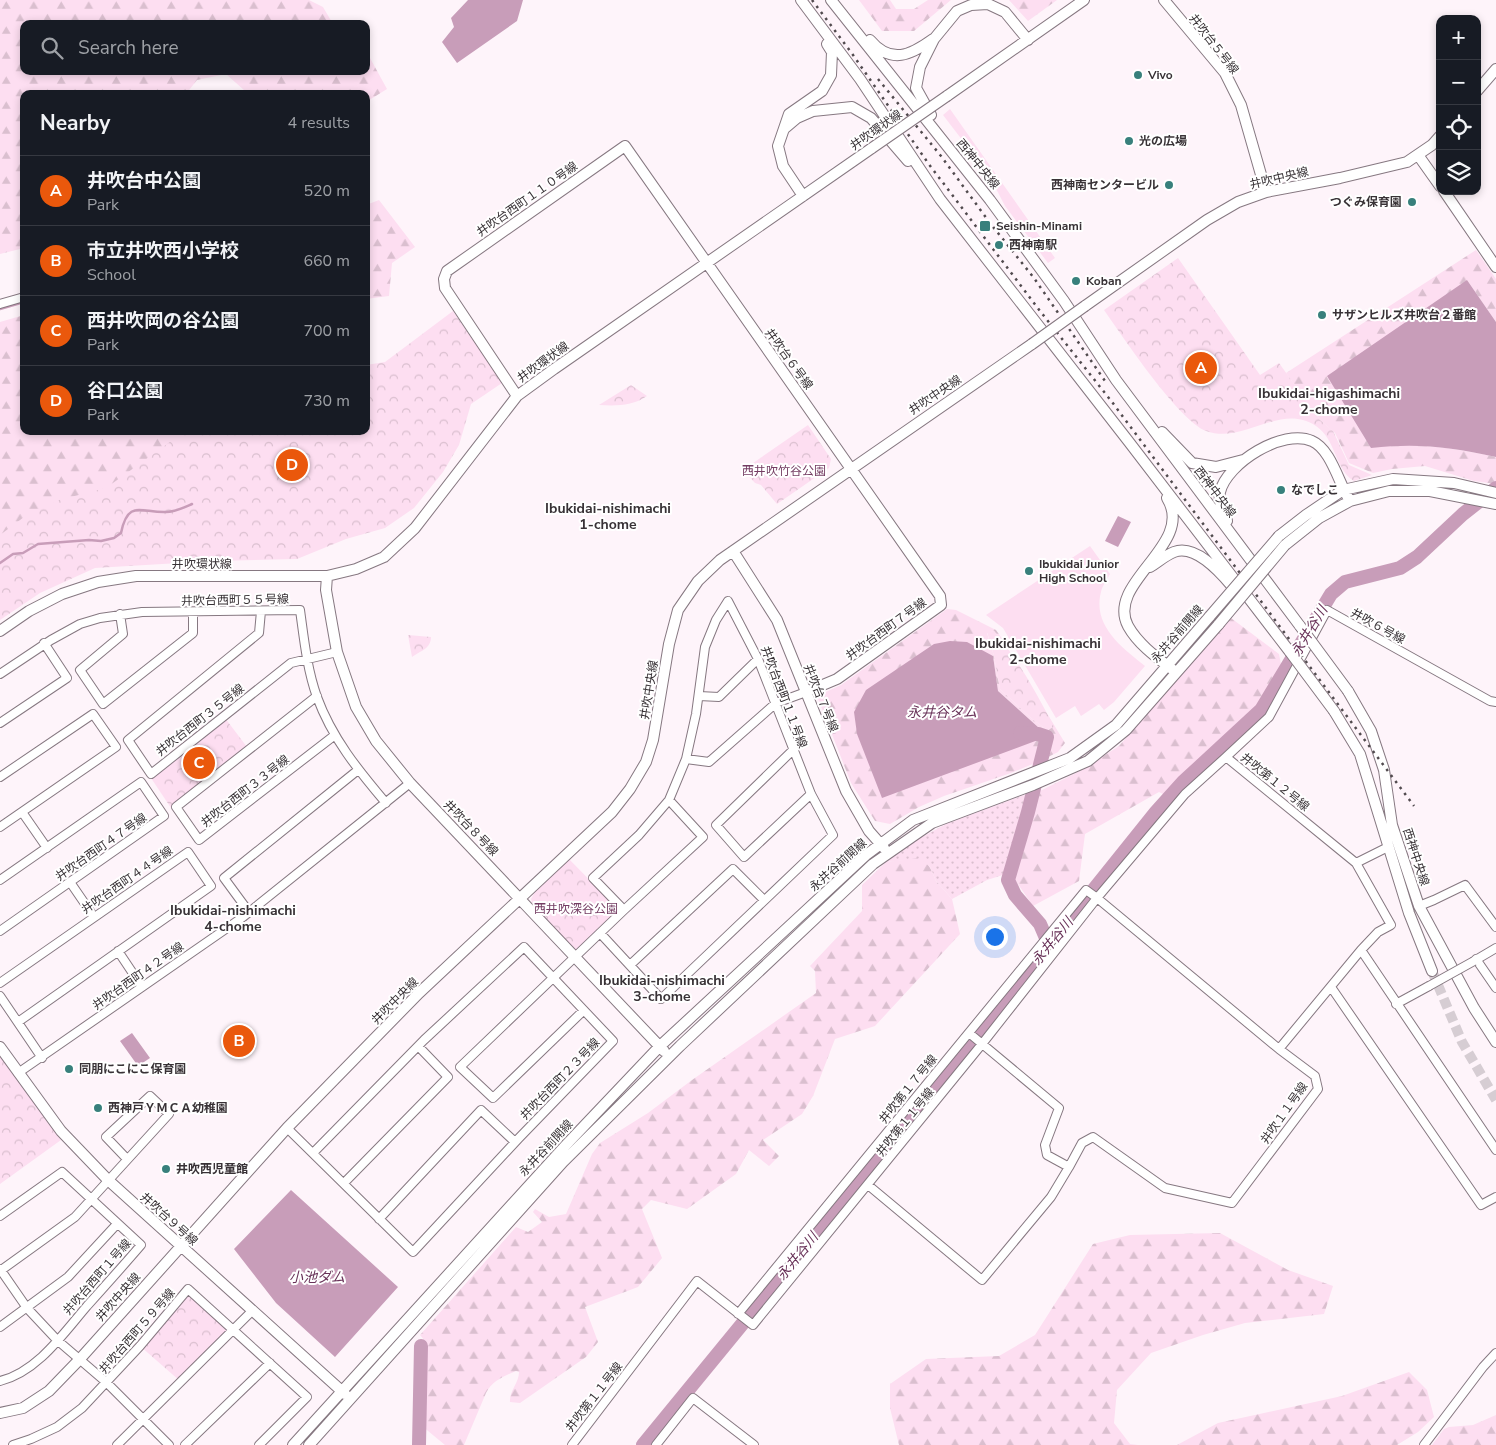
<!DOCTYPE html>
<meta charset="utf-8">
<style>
body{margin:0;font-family:"Nunito Sans","Noto Sans JP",sans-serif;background:#242831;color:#f1f3f6}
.controls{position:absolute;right:15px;top:15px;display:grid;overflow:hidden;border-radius:10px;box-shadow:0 2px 8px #0003}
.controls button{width:45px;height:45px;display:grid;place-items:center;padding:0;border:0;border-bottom:1px solid #363941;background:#171b24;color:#f1f3f6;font:25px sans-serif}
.you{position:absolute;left:994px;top:936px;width:18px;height:18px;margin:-12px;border:4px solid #fff;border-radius:50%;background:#1a73e8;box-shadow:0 0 0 8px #1a73e833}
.badge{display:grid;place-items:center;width:32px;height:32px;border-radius:50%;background:#ea580c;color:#fff;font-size:16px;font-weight:700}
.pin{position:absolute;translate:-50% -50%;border:2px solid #fff;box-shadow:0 1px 5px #0006}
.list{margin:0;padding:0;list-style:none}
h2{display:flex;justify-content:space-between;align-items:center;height:65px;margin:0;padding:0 20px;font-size:21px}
h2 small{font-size:16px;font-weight:400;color:#9ea1a6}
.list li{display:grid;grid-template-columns:32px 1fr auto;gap:15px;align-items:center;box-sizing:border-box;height:70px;padding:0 20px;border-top:1px solid #363941}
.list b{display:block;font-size:19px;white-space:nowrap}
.list p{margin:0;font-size:16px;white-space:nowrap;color:#9ea1a6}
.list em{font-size:16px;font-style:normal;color:#9ea1a6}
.icon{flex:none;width:28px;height:28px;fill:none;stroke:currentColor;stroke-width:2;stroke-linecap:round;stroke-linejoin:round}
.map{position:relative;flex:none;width:1496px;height:1445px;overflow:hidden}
.search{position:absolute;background:#171b24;box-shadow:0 2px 8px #0003;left:20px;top:20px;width:350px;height:55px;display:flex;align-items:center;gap:12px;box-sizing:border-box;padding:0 18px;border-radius:10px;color:#9ea1a6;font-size:19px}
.panel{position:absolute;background:#171b24;box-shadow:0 2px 8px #0003;left:20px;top:90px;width:350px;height:345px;border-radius:10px}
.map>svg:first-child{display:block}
</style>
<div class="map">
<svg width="1496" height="1445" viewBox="0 0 1496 1445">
<defs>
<pattern id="grass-dots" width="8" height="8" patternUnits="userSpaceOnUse" patternTransform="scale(1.25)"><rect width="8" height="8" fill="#fddef1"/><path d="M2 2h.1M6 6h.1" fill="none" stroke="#dabfcf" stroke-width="1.8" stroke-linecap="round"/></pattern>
<pattern id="forest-firs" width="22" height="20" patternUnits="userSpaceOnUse" patternTransform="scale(1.25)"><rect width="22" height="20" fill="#fddef1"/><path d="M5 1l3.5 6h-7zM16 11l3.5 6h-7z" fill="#dabfcf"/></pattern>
<pattern id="park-crowns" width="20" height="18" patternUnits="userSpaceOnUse" patternTransform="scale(1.25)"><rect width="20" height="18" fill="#fddef1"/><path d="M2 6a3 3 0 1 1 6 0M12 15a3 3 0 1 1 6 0" fill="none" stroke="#dabfcf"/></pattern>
</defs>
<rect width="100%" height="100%" fill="#fef4fa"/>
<!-- grass -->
<path fill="url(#grass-dots)" d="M1027,794l-21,80 -19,6 -35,19 -16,-18 -6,-14 -10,-8 -34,3 27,-20 33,-18z"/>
<!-- forest -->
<path fill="url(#forest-firs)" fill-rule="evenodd" d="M0,0h309l14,7 10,17h-309v47h342v-15l4,2 17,31 -21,13v-8h-122l1,-3 -19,-17 -29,6 -11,14h-162v154l-24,6z
M859,0h31l6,9h18l14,-9h23l-37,31h-32z
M1009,0h48l-29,21z
M379,200l36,47 -23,16 -3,33 -23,3v-94z
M1476,250l20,29v43l-29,-42 -65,165c32,0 63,5 94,12v27l-22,-3 -49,-15 -33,3 -19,4 -24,-10 -14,-30 -15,-13 -34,-47z
M24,315v116h259l-283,111v-220z
M947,609l9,1 40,20 11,16 -13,-15 -7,2 7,23 6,33 31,29 16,12 6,-3 -8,-17 20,33 -7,9 -18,9 -29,12 -67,23 -25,11 -29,17 -15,-3 -24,-38 -34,-87 24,-11zM950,641l43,15 5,35 41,37 -1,6z
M1231,618l48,36 2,10 -21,42 -72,65 -23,24 -6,-3 -74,42 -6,47 -46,25 -20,-29 25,-85 44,-22 37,-24z
M920,858l10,9 6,14 16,18 8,35 -85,92 -40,13 -22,57 -11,18 -39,26 16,16 -10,10 -20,-16 -13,24 -49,35 -36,-9 -9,9 20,49 -24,29 -53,20 13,35 -12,15 -66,46 -10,-1c-1,-11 9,-19 9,-30l-3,-1c-12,5 -24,10 -30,22l-22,52h-19l-23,-19 3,-85 -5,-6 96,-108 12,5 14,-10 -9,-10 2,-3 14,8 17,-3 26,-60 8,-11 48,-30 44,-33 124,-87 -1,-22 -5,-5 52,-55v-26l24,-23z
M1220,1233l68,37 45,16 -9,28 -79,9 -42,12 -52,18 -34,37 -3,33 16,21 8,1h-239l-9,-37v-24l36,-25 73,-3 36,-21 58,-91 37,-9z
M1409,1372l18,18 7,27 -16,15 -21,13h-220l41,-22 124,-27z
M1496,1415v30h-64l12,-16 5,-2 24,-2z"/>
<!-- park -->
<path fill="url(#park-crowns)" d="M1178,258l82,117 19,-12 41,57 13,11 16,34 23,10 -18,6c-19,-11 -18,-42 -38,-55 -36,-24 -72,19 -110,5 -28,-11 -83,-94 -102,-121z
M453,311l49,72 -31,21 -12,41 -16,27 -29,36 -29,20 -39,11 -49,20 -84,2 -118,7 -55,25 -40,27v-85l24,-18 35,-17 47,-12 68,-49 16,-8h176v-66l19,-3z
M631,385l16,11c-14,10 -31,10 -48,9z
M808,425l23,34 -2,9 -52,36 -16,-19 -6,-2 -12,-13z
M994,631c24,28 43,63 60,96l-7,3 -16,-12 -31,-29 -6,-33 -7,-24z
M408,635l23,2c0,12 -11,14 -19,20z
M225,718l22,29 -76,61 -20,-30z
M568,858l51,52 -43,42 -42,-44 -3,-9 6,-11z
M0,1054l61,86 -61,44z
M188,1289l45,40 -53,52 -40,-35z"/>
<!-- garden -->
<path fill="#fddef1" d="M950,109l105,149 -7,5 -43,-57 -16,-31 -46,-60z
M1090,546l20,28c-3,6 -8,12 -9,18 -9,34 22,56 44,74l-31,36 -10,8 -5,-6 -18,12 -6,-10 -19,12 -53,-90 -17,-13z"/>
<!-- water -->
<path fill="#c89db9" d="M468,0h55l-6,21 -60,42 -15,-21 12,-15 -3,-9z
M1467,280l29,42v135c-46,-10 -78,-14 -125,-9l-44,-72z
M1118,516l13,6 -13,25 -13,-6z
M950,641l17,1 26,14 5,35 41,37 -1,12 -156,58 -25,-64 -3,-22 12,-22 68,-46z
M132,1033l18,25 -12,8 -18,-25z
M291,1190l107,97 -63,70 -59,-54 -42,-54z"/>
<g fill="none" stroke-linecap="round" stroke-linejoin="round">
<!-- stream -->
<path stroke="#c89db9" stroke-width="2.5" d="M0,309l24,-7
M0,563l13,-9 10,-1 15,-9 51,-4 12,1 13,-3 7,-5c7,-34 20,-20 45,-21 9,0 17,-4 26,-8"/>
<!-- river -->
<path stroke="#c89db9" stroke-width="14" d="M1020,733l18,1 9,3 -19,75 -20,68 7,15 25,29 9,21
M419,1445l2,-99
M643,1445l241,-294 272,-339 27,-30 78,-72 70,-116 14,-12 55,-14 17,-11 46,-43 33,-26"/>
<!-- tertiary-tunnel -->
<path stroke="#d6cdd3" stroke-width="10" stroke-dasharray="10 5" stroke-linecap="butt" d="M1432,971l30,71 34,58"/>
<!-- minor casing -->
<g stroke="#867881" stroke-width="10">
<path id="minor" d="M0,304l24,-7
M261,611l-2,22 -131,107 23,34 140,-111 46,-11
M120,614l3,20 -43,36 23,34 90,-71v-21
M0,674l51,-34 29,-16 20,-6 42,-6 158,-2c4,29 7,59 17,87 15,41 41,73 69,106
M317,696l-141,111 23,33 136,-105
M699,696l20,1 39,-38
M0,723l67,-45 -23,-35
M793,750l-77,75 28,32 67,-63
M1226,757l43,-40 58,-107 163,91 6,1
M686,759l23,3 67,-59 30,-11
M0,777l93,-63 23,33 -116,80
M22,812l25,36
M1356,863l32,-16
M0,880l141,-98 23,34 -164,115
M70,882l24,35
M1419,906l15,-6 31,-15 31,42
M249,912l-25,-34 134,-108
M600,933l61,66 172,-164 -22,-41 -53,-135 -30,-58 -12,19 -11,27 -9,67 -10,45 -17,41 -30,35 -46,43 31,32
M1361,950l135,200
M118,951l24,36
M1476,959l20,29
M1474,961l22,-13
M630,965l103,-96 31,31
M0,983l188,-131 23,34 -193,136
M1331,987l150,218 15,-8
M0,996l42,62
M1396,1004l33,-18
M583,1011l-90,87 -33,-31 164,-157 79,-73 -34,-37
M18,1073l225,-156 167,-134
M287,1128l126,124 106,-114 94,-97 -89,-94 -100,93 -111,113
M344,1183l104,-106 -30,-31
M868,1185l114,95 69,-83 18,-30
M0,1216l62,-44 79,73c-18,21 -36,41 -54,61 -24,28 -50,66 -87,75
M379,1219l102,-109 34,32
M0,1269l27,39 30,32 49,42 63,63
M0,1271l75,-54 94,-103 -19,-18 -44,41 21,22
M738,1314l348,-424 11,8 88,-104 41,-37 130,106 35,62 -13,7 -17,18 -82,99 36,27 3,13 -86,114 -67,-15 -72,-51 -11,6 -13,24 -22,-12 -2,-10 14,-37 -90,-75
M0,1327l68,-50 49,-53
M13,1445l18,-6 26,-12 25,-19 58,-62 48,-57 119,108 -48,48
M117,1445l135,-134
M185,1445l85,-82
M572,1445l125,-164 56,44 229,-281 115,-146 182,151
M656,1445l37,-47 61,47
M1424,1445l59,-78 13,-14"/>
</g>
<!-- tertiary casing -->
<g stroke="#867881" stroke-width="12">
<path id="tertiary" d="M801,0l59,79 80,120 189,243 161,210
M831,0l159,200 74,101 52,79 184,246
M1164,0l61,73 16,32 25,87
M870,40c21,25 41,15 63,-1
M1477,91l19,-22
M947,96l137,-96
M931,115l-15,-27 4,-21 14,-28 23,-28 14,-6 17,-1 17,8 23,28
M784,129l13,-11 16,-7 39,-4 19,11 37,43
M1418,155l22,31
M1444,191l52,76
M803,196l-20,-30 -5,-20 11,-32 33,-23 9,-16 1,-23 -5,-8
M1085,306l122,-86 31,-18 28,-10 74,-14 67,-16 25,-17 8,-9
M517,396l-72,-108 -1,-9 3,-8 178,-125 315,450 1,9 -104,74 -31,13
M1162,432l30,31 24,4 27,-7
M1167,498c29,47 -62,84 -39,128 10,18 28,31 44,43
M1227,521c-4,-8 -9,-19 -7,-29 7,-29 63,-64 92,-51 19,8 27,43 38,60
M1279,536l27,-21 37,-25 50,-11 61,4 42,10
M1285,545l34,-27 31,-17 39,-10h41l66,13
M733,551l44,69 69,171 23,40 15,17
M1150,567c8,-5 16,-12 24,-15 21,-8 45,19 57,33
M327,576l-1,14 11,62 19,55 20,34 34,42 254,268
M0,631l29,-20 33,-17 36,-12 38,-6h191l29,-7 28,-12 31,-29 102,-132 37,-27 318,-221
M1348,691l23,40 13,39 8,55 27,81 55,102 22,34
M1334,711l26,43 49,159 23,58
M0,1047l61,84 47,49 237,214
M0,1413l23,-5 26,-17 30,-31 208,-232 132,-135 193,-181 18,-23 16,-27 7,-22 16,-96 9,-34 20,-29 22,-21 312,-216
M293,1445l272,-299 95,-100 206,-191 47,-35 157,-62 46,-33 94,-109
M309,1445l254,-283 117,-116 193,-182 59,-41 101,-38 55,-24 38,-31 93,-106"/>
</g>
<!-- minor -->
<use href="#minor" stroke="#fff" stroke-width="8"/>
<!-- tertiary -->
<use href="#tertiary" stroke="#fff" stroke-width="10"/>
<!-- rail -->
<path stroke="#514a4e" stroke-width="2.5" stroke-dasharray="2.5 5" stroke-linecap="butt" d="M812,0l41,55 75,108 112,148 72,91 302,404
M878,79l63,77 49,67 44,55 71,103"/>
<!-- minor-bridge casing -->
<g stroke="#867881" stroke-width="10" stroke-linecap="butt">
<path id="minor-bridge" d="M1429,986l45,-25"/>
</g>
<!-- tertiary-bridge casing -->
<g stroke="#867881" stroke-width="12" stroke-linecap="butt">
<path id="tertiary-bridge" d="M872,148l75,-52
M1032,344l53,-38
M1210,616l69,-80
M1219,624l66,-79
M1300,626l48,65
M1290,652l44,59"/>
</g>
<!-- minor-bridge -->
<use href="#minor-bridge" stroke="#fff" stroke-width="8"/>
<!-- tertiary-bridge -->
<use href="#tertiary-bridge" stroke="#fff" stroke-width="10"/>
</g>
<!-- markers -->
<g fill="#38807c" stroke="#fff" stroke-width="2">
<circle cx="1138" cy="75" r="5"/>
<circle cx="1129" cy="141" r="5"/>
<circle cx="1169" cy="185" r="5"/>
<circle cx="1412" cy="202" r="5"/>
<rect x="979" y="220" width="12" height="12" rx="2.5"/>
<circle cx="999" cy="245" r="5"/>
<circle cx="1076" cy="281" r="5"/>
<circle cx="1322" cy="315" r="5"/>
<circle cx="1281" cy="490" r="5"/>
<circle cx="1029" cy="571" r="5"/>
<circle cx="69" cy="1069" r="5"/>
<circle cx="98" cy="1108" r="5"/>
<circle cx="166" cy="1169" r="5"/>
</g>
<g text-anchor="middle" stroke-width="4" stroke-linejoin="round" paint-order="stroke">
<!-- street labels -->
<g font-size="12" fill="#383236" stroke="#fff">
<text transform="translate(1214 44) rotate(52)" y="4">井吹台５号線</text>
<text transform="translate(876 130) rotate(-35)" y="4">井吹環状線</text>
<text transform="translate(978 164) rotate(51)" y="4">西神中央線</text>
<text transform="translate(1279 178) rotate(-13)" y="4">井吹中央線</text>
<text transform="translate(527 199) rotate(-35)" y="4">井吹台西町１１０号線</text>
<text transform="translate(789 359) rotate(54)" y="4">井吹台６号線</text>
<text transform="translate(543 362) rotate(-36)" y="4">井吹環状線</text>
<text transform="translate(935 395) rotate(-34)" y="4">井吹中央線</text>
<text transform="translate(1215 492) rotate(53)" y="4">西神中央線</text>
<text x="202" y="568">井吹環状線</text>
<text transform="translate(235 600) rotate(-1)" y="4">井吹台西町５５号線</text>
<text transform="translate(1378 626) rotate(29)" y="4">井吹６号線</text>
<text transform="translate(886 629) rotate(-36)" y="4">井吹台西町７号線</text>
<text transform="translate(1177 634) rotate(-49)" y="4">永井谷前開線</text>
<text transform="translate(649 690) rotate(-81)" y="4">井吹中央線</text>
<text transform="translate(784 697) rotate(69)" y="4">井吹台西町１１号線</text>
<text transform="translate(821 698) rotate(68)" y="4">井吹台７号線</text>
<text transform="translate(200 720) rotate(-38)" y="4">井吹台西町３５号線</text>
<text transform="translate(1275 782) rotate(39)" y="4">井吹第１２号線</text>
<text transform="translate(245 791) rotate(-38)" y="4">井吹台西町３３号線</text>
<text transform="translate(471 828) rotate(46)" y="4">井吹台８号線</text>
<text transform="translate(101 847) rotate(-35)" y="4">井吹台西町４７号線</text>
<text transform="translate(1416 857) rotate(72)" y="4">西神中央線</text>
<text transform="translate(838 865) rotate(-42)" y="4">永井谷前開線</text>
<text transform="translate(127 880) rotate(-35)" y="4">井吹台西町４４号線</text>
<text transform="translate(138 976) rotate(-35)" y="4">井吹台西町４２号線</text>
<text transform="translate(395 1001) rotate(-45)" y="4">井吹中央線</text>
<text transform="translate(560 1079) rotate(-46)" y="4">井吹台西町２３号線</text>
<text transform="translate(908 1089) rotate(-51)" y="4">井吹第１７号線</text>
<text transform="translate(1284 1113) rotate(-55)" y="4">井吹１１号線</text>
<text transform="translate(905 1122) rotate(-51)" y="4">井吹第１１号線</text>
<text transform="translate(546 1148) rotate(-47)" y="4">永井谷前開線</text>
<text transform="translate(169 1219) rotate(42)" y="4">井吹台９号線</text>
<text transform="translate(97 1277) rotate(-49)" y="4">井吹台西町１号線</text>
<text transform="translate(118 1297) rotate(-48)" y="4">井吹中央線</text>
<text transform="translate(137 1331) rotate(-49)" y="4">井吹台西町５９号線</text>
<text transform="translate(594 1397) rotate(-52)" y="4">井吹第１１号線</text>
</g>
<!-- poi labels -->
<g font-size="12" font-weight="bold" fill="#383236" stroke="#fff" text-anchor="start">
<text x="1148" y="79">Vivo</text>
<text x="1139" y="145">光の広場</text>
<text x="1159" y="189" text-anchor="end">西神南センタービル</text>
<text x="1402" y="206" text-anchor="end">つぐみ保育園</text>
<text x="996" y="230">Seishin-Minami</text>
<text x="1009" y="249">西神南駅</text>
<text x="1086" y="285">Koban</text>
<text x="1332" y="319">サザンヒルズ井吹台２番館</text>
<text x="1291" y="494">なでしこ</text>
<text x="1039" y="568">Ibukidai Junior<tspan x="1039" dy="14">High School</tspan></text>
<text x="79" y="1073">同朋にこにこ保育園</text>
<text x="108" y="1112">西神戸ＹＭＣＡ幼稚園</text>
<text x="176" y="1173">井吹西児童館</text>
</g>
<!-- park labels -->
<g font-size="12" fill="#743d63" stroke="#fff">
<text x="784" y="475">西井吹竹谷公園</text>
<text x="576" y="913">西井吹深谷公園</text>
</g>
<!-- neighbourhood labels -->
<g font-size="14" font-weight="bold" fill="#383236" stroke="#fff">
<text x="1329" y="398">Ibukidai-higashimachi<tspan x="1329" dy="16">2-chome</tspan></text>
<text x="608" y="513">Ibukidai-nishimachi<tspan x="608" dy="16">1-chome</tspan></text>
<text x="1038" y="648">Ibukidai-nishimachi<tspan x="1038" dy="16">2-chome</tspan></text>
<text x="233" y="915">Ibukidai-nishimachi<tspan x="233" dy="16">4-chome</tspan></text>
<text x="662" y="985">Ibukidai-nishimachi<tspan x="662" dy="16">3-chome</tspan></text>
</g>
<!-- water labels -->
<g font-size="14" font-style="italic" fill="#693359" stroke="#fff">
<text transform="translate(1309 631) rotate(-59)" y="5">永井谷川</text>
<text x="942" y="717">永井谷タム</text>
<text transform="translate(1052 941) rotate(-51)" y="5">永井谷川</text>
<text transform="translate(797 1256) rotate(-51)" y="5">永井谷川</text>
<text x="317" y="1282">小池ダム</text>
</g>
</g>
</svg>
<div class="controls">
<button>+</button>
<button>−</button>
<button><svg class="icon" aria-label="locate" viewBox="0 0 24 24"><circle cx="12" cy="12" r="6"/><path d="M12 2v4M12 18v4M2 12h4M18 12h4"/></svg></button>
<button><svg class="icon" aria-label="layers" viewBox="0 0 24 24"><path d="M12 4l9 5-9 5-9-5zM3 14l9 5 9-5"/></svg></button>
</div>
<div class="you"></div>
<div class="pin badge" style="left:1201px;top:368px">A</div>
<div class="pin badge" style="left:239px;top:1041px">B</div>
<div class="pin badge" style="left:199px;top:763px">C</div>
<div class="pin badge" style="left:292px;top:465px">D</div>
<div class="search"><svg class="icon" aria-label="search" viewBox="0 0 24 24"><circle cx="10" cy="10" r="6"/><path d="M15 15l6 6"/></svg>Search here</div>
<section class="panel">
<h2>Nearby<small>4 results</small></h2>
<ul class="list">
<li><span class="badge">A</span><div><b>井吹台中公園</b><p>Park</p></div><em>520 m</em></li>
<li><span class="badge">B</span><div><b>市立井吹西小学校</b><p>School</p></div><em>660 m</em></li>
<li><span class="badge">C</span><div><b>西井吹岡の谷公園</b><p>Park</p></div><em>700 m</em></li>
<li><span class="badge">D</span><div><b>谷口公園</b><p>Park</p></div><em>730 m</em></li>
</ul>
</section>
</div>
